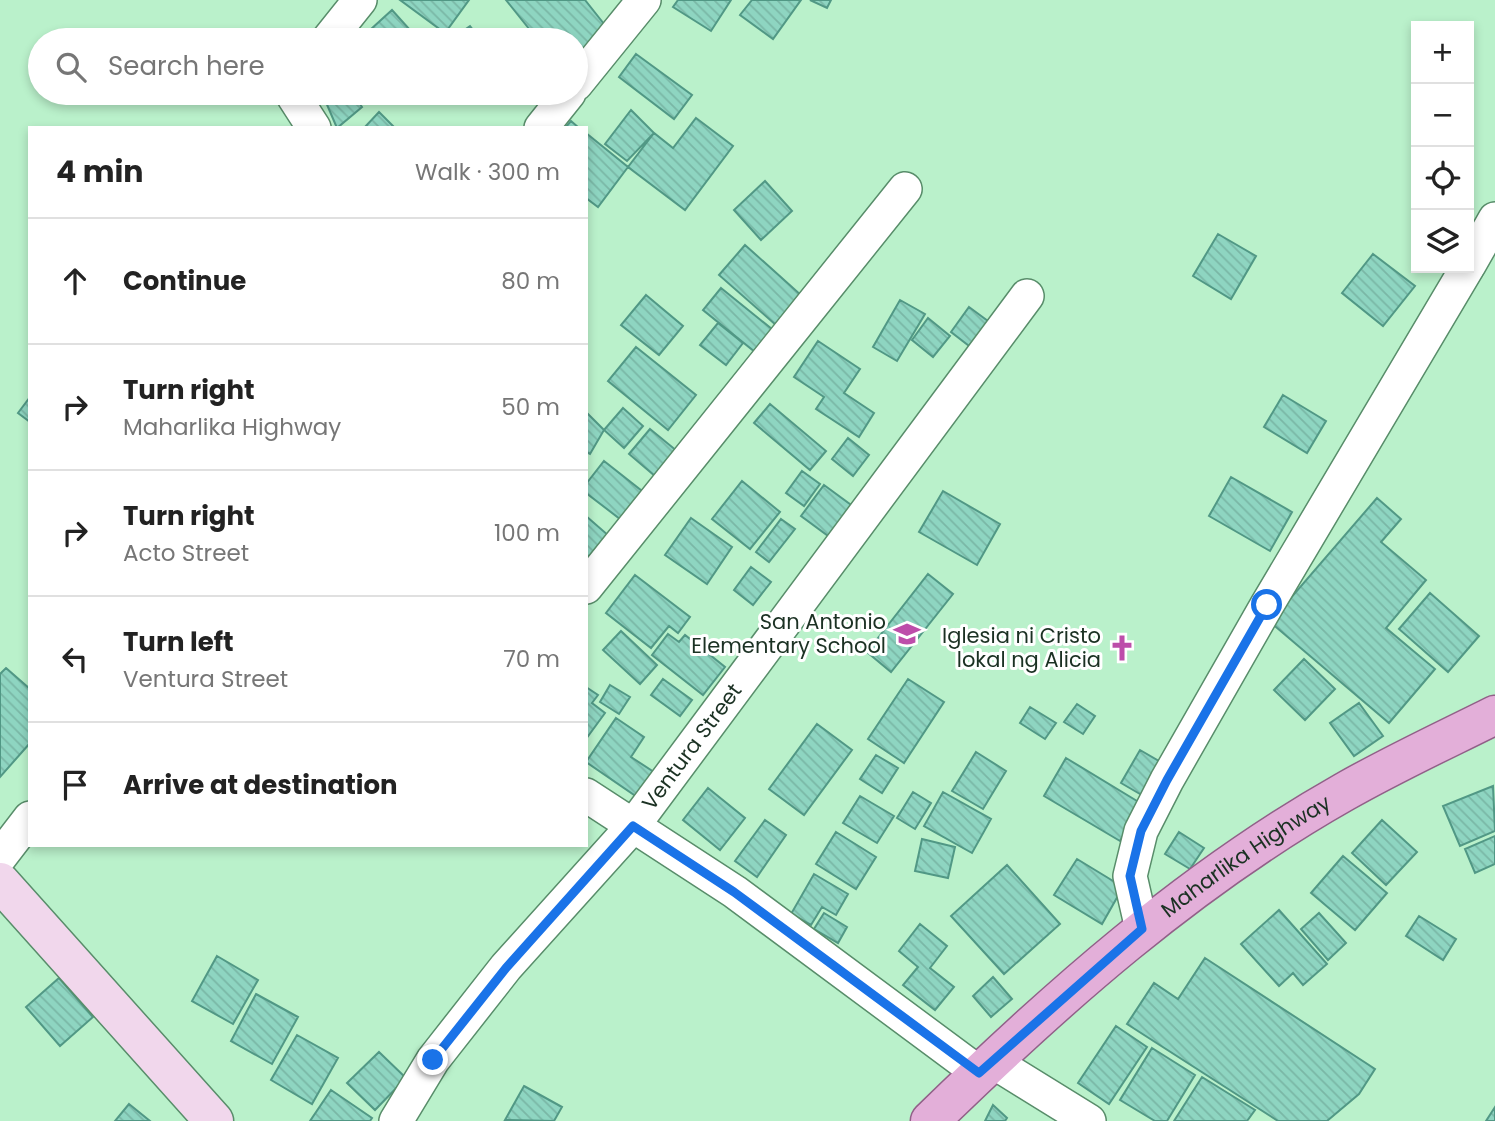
<!DOCTYPE html>
<meta charset="utf-8">
<style>
body{margin:0;font-family:Poppins,sans-serif;background:#f2f2f2;color:#222}
.controls{position:absolute;right:21px;top:21px;display:grid;overflow:hidden;border-radius:0px;box-shadow:0 4px 10px #0003}
.controls button{width:63px;height:63px;display:grid;place-items:center;padding:0;border:0;border-bottom:2px solid #e0e0e0;background:#fff;color:#222;font:35px sans-serif}
.stop{position:absolute;width:21px;height:21px;margin:-16px;border:5px solid #1a73e8;border-radius:50%;background:#fff}
.stop.end{background:#1a73e8;border-color:#fff;box-shadow:0 2px 7px #0008}
.list{margin:0;padding:0;list-style:none}
h2{display:flex;justify-content:space-between;align-items:center;height:91px;margin:0;padding:0 28px;font-size:30px}
h2 small{font-size:23px;font-weight:400;color:#767676}
.list li{display:grid;grid-template-columns:46px 1fr auto;gap:21px;align-items:center;box-sizing:border-box;height:126px;padding:0 28px;border-top:2px solid #e0e0e0}
.list b{display:block;font-size:26px;white-space:nowrap}
.list p{margin:0;font-size:23px;white-space:nowrap;color:#767676}
.list em{font-size:23px;font-style:normal;color:#767676}
.icon{flex:none;width:38px;height:38px;fill:none;stroke:currentColor;stroke-width:2;stroke-linecap:round;stroke-linejoin:round}
.map{position:relative;flex:none;width:1495px;height:1121px;overflow:hidden}
.search{position:absolute;background:#fff;box-shadow:0 4px 10px #0003;left:28px;top:28px;width:560px;height:77px;display:flex;align-items:center;gap:18px;box-sizing:border-box;padding:0 24px;border-radius:38px;color:#767676;font-size:26px}
.panel{position:absolute;background:#fff;box-shadow:0 4px 10px #0003;left:28px;top:126px;width:560px;height:721px;border-radius:0px}
.map>svg:first-child{display:block}
</style>
<div class="map">
<svg width="1495" height="1121" viewBox="0 0 1495 1121">
<defs>
<pattern id="building-back-hatch" width="6" height="6" patternUnits="userSpaceOnUse" patternTransform="scale(1.75)"><rect width="6" height="6" fill="#8ed5c1"/><path d="M-1 5l2 2M0 0l6 6M5-1l2 2" fill="none" stroke="#7ab7a6"/></pattern>
</defs>
<rect width="100%" height="100%" fill="#baf1cb"/>
<!-- building -->
<path fill="url(#building-back-hatch)" stroke="#519885" stroke-width="2" d="M400,0h69l-24,33z
M506,0h79l23,29 -32,26v-15h-38z
M678,0h53l-20,31 -38,-24z
M752,0h49l-28,39 -33,-24z
M810,0h21l-4,8z
M392,10l27,30h-60z
M470,26l11,14h-31z
M636,54l56,41 -18,24 -55,-42z
M322,93h42l-7,7 5,7 -25,21z
M631,110l23,23 -27,28 -22,-17z
M379,112l16,16h-31z
M696,118l37,28 -48,64 -57,-43 26,-34 19,15z
M571,121l8,7h-14z
M586,133l42,34 -30,40 -12,-9z
M765,181l27,30 -31,29 -27,-30z
M1218,234l38,22 -25,43 -38,-23z
M745,245l57,51 -26,29 -57,-50z
M1373,254l42,32 -32,40 -41,-33z
M721,288l57,46 -18,22 -57,-46z
M646,295l37,31 -24,29 -38,-30z
M900,300l25,14 -28,47 -24,-14z
M969,307l27,20 -19,25 -26,-20z
M928,318l22,18 -17,21 -21,-17z
M718,323l25,20 -17,22 -26,-20z
M818,341l42,28 -16,24 30,20 -15,24 -43,-28 8,-12 -30,-20z
M636,347l60,48 -28,35 -60,-49z
M1283,395l43,26 -19,32 -43,-26z
M30,397v25l-12,-9z
M770,404l56,47 -16,19 -56,-47z
M623,408l20,18 -19,22 -20,-18z
M586,412l18,18 -14,24 -4,-2z
M650,429l27,22 -22,25 -26,-22z
M848,438l21,17 -16,21 -21,-17z
M604,461l38,30 -22,28 -34,-26v-9z
M802,471l18,13 -16,22 -18,-13z
M1231,477l61,35 -22,39 -61,-35z
M742,481l38,31 -30,37 -38,-30z
M824,485l34,25 -23,31 -34,-25z
M943,491l57,33 -23,41 -58,-33z
M1377,498l24,21 -20,23 45,38 -40,48 49,41 -46,54 -119,-101z
M586,516l23,20 -19,21 -4,-3z
M691,518l41,29 -25,37 -42,-29z
M781,519l14,10 -26,33 -13,-10z
M751,567l20,15 -18,23 -19,-15z
M928,574l25,20 -62,78 -24,-20z
M635,575l55,42 -12,16 -9,-7 -18,22 -45,-35z
M1430,593l49,43 -31,36 -49,-43z
M621,631l36,34 -17,19 -37,-34z
M668,634l11,8 6,-7 40,32 -22,28 -51,-40z
M1304,659l31,30 -30,31 -31,-30z
M6,668l24,21v54l-30,34v-103z
M663,679l29,21 -12,16 -29,-21z
M908,679l36,23 -40,61 -36,-24z
M610,685l20,12 -11,17 -19,-12z
M586,687l12,8 -6,8 13,10 -19,26z
M1359,703l24,33 -29,20 -24,-33z
M1077,704l18,12 -12,18 -19,-12z
M1030,707l26,16 -11,16 -25,-16z
M616,718l28,19 -13,20 29,19 -17,25 -57,-39z
M817,724l35,26 -48,65 -35,-26z
M1140,750l31,18 -19,33 -31,-18z
M976,752l30,19 -23,38 -31,-18z
M876,755l22,13 -16,25 -22,-14z
M1066,758l76,46 -22,37 -76,-45z
M1493,786l2,45 -35,15 -17,-40z
M708,788l37,30 -25,32 -37,-30z
M913,792l18,11 -16,26 -18,-11z
M943,792l48,27 -19,34 -48,-27z
M860,796l34,20 -17,27 -34,-20z
M765,820l21,15 -29,42 -22,-16z
M1382,820l35,32 -31,33 -34,-32z
M836,832l40,25 -20,32 -40,-25z
M1179,832l25,16 -14,21 -25,-15z
M1495,836v28l-20,9 -10,-24z
M922,839l33,8 -7,31 -33,-7z
M1343,856l44,37 -32,37 -44,-37z
M1077,859l46,28 -21,37 -48,-29z
M1007,865l53,59 -56,50 -53,-58z
M814,874l34,20 -12,21 -14,-8 -11,18 -20,-11z
M1279,910l48,54 -24,21 -10,-12 -14,13 -38,-42z
M824,913l23,14 -9,16 -24,-14z
M1319,913l27,30 -18,17 -27,-31z
M1419,916l37,23 -13,21 -37,-24z
M920,924l27,22 -17,22 24,19 -19,23 -32,-25 15,-18 -19,-16z
M217,956l41,24 -25,44 -41,-23z
M1205,958l170,111 -16,25 -32,27h-49l-151,-97 27,-41 24,16z
M993,977l19,22 -21,18 -18,-21z
M59,978l34,39 -33,29 -34,-39z
M256,994l42,23 -26,47 -41,-23z
M1116,1026l31,21 -38,57 -31,-21z
M297,1035l41,23 -26,46 -41,-24z
M1152,1048l43,27 -28,46h-12l-35,-21z
M379,1052l27,26 -31,32 -28,-27z
M1202,1077l53,33 -8,11h-73z
M524,1086l38,21 -8,14 -49,-1z
M331,1090l41,28 -2,3h-60z
M129,1104l21,17h-35z
M993,1105l14,13 -2,3h-20z
M1495,1107v14h-9z"/>
<g fill="none" stroke-linecap="round" stroke-linejoin="round">
<!-- minor casing -->
<g stroke="#588d6a" stroke-width="36">
<g id="minor">
<path d="M328,40l32,-40"/>
<path d="M576,84l68,-84"/>
<path d="M295,93l-1,4 20,31"/>
<path d="M541,128l28,-35"/>
<path d="M1469,265l26,-46"/>
<path d="M586,587l319,-398"/>
<path d="M586,795l149,97 244,181"/>
<path d="M0,857l30,-39"/>
<path d="M1142,929l-12,-53 11,-45 26,-51 100,-175 200,-337"/>
<path d="M992,1061l97,60"/>
<path id="s1" d="M396,1121l37,-61 73,-93 127,-141 394,-530"/>
</g>
</g>
<!-- secondary casing -->
<g stroke="#588d6a" stroke-width="41">
<path id="secondary" d="M0,882l214,239"/>
</g>
<!-- primary casing -->
<g stroke="#916088" stroke-width="41">
<g id="primary">
<path id="s2" d="M930,1121c126,-123 260,-242 414,-329 49,-28 101,-52 151,-77"/>
</g>
</g>
<!-- minor -->
<use href="#minor" stroke="#fff" stroke-width="33"/>
<!-- secondary -->
<use href="#secondary" stroke="#f1d7ec" stroke-width="38"/>
<!-- primary -->
<use href="#primary" stroke="#e3afd9" stroke-width="38"/>
</g>
<g fill="none" stroke-linecap="round" stroke-linejoin="round">
<!-- route -->
<path stroke="#1a73e8" stroke-width="9" d="M433,1060l73,-92 127,-142 101,66 245,181 163,-144 -12,-53 11,-45 26,-51 100,-175"/>
</g>
<!-- icons -->
<defs>
<g id="school-bare" transform="scale(2.1)"><path d="M0-5L7-2L0 1L-7-2ZM-4 1L0 2.5L4 1V4Q0 6-4 4Z" fill="#bd4daa" stroke="#fff" stroke-width="2.5" paint-order="stroke"/></g>
<g id="church-bare" transform="scale(2.1)"><path d="M-1.2-6h2.4v3.5h3.3v2.4h-3.3V6h-2.4V-.1h-3.3v-2.4h3.3Z" fill="#bd4daa" stroke="#fff" stroke-width="2.5" paint-order="stroke"/></g>
</defs>
<g fill-rule="evenodd">
<use href="#school-bare" x="907" y="634"/>
<use href="#church-bare" x="1122" y="648"/>
</g>
<g text-anchor="middle" stroke-width="6" stroke-linejoin="round" paint-order="stroke">
<!-- poi labels -->
<g font-size="21" fill="#1b3123" stroke="#fff" text-anchor="end">
<text x="886" y="629">San Antonio<tspan x="886" dy="24">Elementary School</tspan></text>
<text x="1101" y="643">Iglesia ni Cristo<tspan x="1101" dy="24">lokal ng Alicia</tspan></text>
</g>
<!-- street labels -->
<g font-size="21" fill="#1b3123" stroke="#fff">
<text dy="7" stroke="none"><textPath href="#s1" startOffset="478">Ventura Street</textPath></text>
<text dy="7" stroke="none"><textPath href="#s2" startOffset="413">Maharlika Highway</textPath></text>
</g>
</g>
</svg>
<div class="controls">
<button>+</button>
<button>−</button>
<button><svg class="icon" aria-label="locate" viewBox="0 0 24 24"><circle cx="12" cy="12" r="6"/><path d="M12 2v4M12 18v4M2 12h4M18 12h4"/></svg></button>
<button><svg class="icon" aria-label="layers" viewBox="0 0 24 24"><path d="M12 4l9 5-9 5-9-5zM3 14l9 5 9-5"/></svg></button>
</div>
<div class="stop" style="left:1267px;top:605px"></div>
<div class="stop end" style="left:433px;top:1060px"></div>
<div class="search"><svg class="icon" aria-label="search" viewBox="0 0 24 24"><circle cx="10" cy="10" r="6"/><path d="M15 15l6 6"/></svg>Search here</div>
<section class="panel">
<h2>4 min<small>Walk · 300 m</small></h2>
<ul class="list">
<li><svg class="icon" aria-label="ahead" viewBox="0 0 24 24"><path d="M12 20V5M6 11l6-6 6 6"/></svg><div><b>Continue</b></div><em>80 m</em></li>
<li><svg class="icon" aria-label="right" viewBox="0 0 24 24"><path d="M7 20v-9h11M14 6l5 5-5 5"/></svg><div><b>Turn right</b><p>Maharlika Highway</p></div><em>50 m</em></li>
<li><svg class="icon" aria-label="right" viewBox="0 0 24 24"><path d="M7 20v-9h11M14 6l5 5-5 5"/></svg><div><b>Turn right</b><p>Acto Street</p></div><em>100 m</em></li>
<li><svg class="icon" aria-label="left" viewBox="0 0 24 24"><path d="M17 20v-9H6M10 6l-5 5 5 5"/></svg><div><b>Turn left</b><p>Ventura Street</p></div><em>70 m</em></li>
<li><svg class="icon" aria-label="arrive" viewBox="0 0 24 24"><path d="M6 21V4h12l-3 4 3 4H6"/></svg><div><b>Arrive at destination</b></div></li>
</ul>
</section>
</div>
